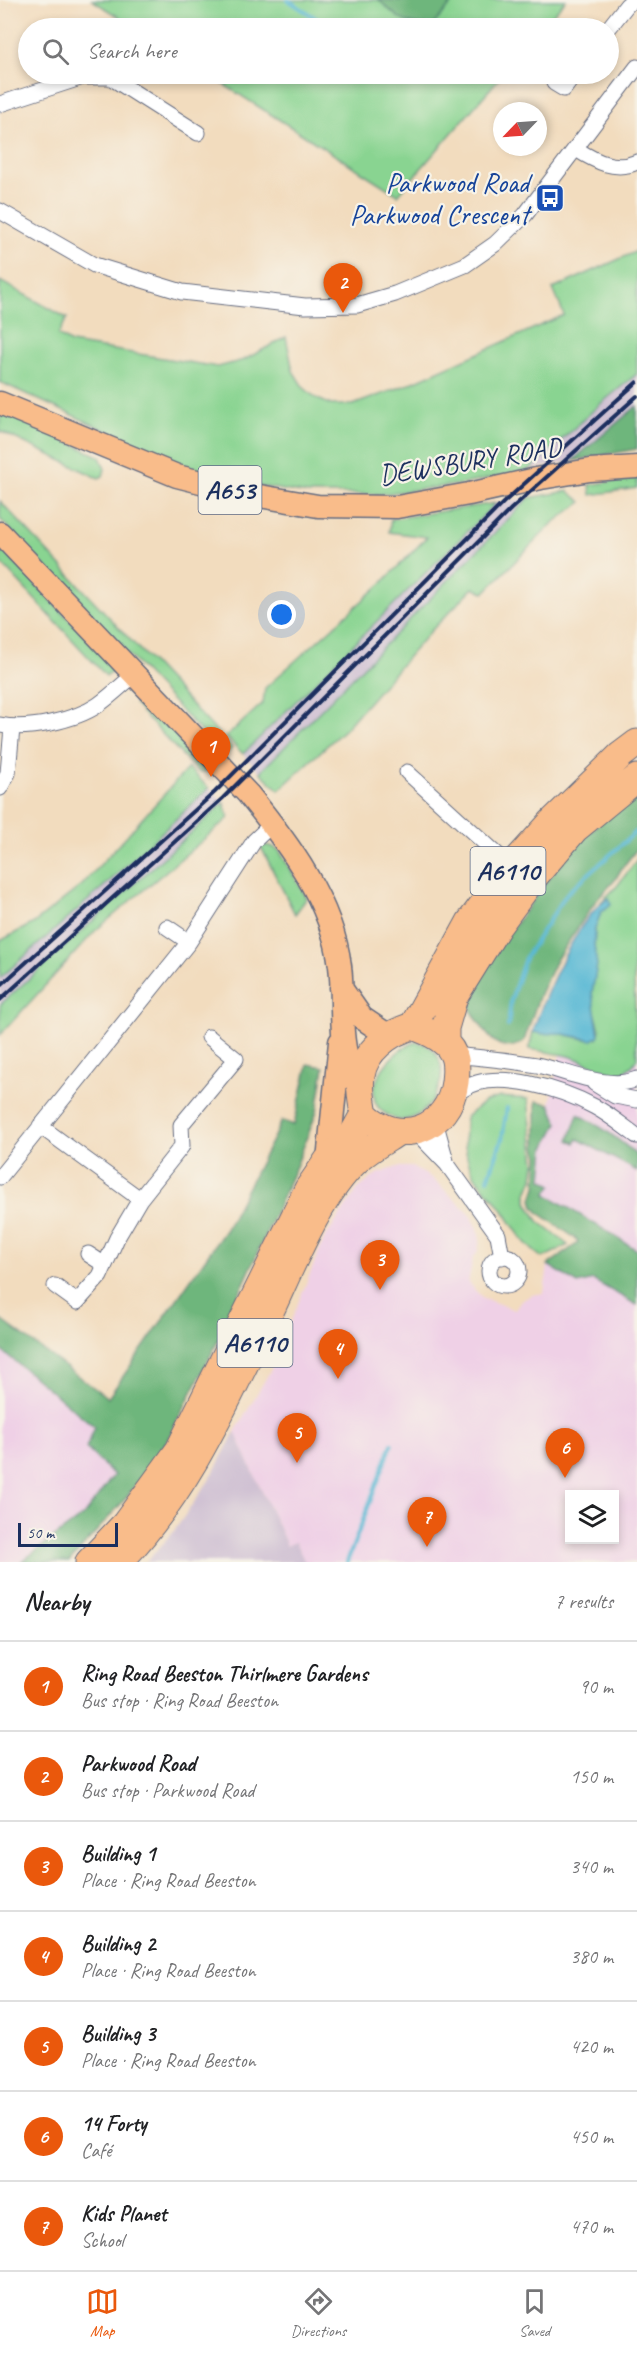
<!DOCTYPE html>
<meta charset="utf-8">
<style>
body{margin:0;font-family:Caveat,sans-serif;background:#f6f6f6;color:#202124}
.controls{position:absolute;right:18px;bottom:18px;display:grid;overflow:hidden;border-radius:0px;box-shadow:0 3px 9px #0003}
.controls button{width:54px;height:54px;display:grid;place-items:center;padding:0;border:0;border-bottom:2px solid #e0e0e0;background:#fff;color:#202124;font:30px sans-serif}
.compass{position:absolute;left:493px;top:102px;width:54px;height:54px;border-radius:50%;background:#fff;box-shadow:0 3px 9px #0003;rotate:245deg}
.scale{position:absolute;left:18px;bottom:15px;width:100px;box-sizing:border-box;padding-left:6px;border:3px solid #1b2f5e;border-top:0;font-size:16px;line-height:21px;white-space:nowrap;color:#1b2f5e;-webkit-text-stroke:4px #f7f3e8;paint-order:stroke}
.you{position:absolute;left:282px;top:615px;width:21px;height:21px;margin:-15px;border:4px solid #fff;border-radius:50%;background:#1a73e8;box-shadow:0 0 0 9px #1a73e833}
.badge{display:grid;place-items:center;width:39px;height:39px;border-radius:50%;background:#ea580c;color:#fff;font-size:20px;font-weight:700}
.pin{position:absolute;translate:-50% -50px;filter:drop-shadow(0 2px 3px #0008)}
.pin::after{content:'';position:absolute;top:32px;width:21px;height:18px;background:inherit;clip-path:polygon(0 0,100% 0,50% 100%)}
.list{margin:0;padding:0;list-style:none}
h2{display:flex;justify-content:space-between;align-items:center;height:78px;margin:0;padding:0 24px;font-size:26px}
h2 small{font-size:20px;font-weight:400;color:#757577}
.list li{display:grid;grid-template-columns:39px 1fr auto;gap:18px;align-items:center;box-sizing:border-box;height:90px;padding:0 24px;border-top:2px solid #e0e0e0}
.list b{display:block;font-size:22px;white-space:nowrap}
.list p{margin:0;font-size:20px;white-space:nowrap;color:#757577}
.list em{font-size:20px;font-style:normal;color:#757577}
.icon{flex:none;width:33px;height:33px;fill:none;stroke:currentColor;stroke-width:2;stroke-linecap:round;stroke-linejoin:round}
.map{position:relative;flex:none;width:637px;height:1562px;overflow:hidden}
.search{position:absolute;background:#fff;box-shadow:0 3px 9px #0003;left:18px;right:18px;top:18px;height:66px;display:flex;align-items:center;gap:15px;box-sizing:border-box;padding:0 21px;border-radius:33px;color:#757577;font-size:22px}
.sheet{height:708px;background:#fff}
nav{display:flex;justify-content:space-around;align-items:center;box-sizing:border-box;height:84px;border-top:2px solid #e0e0e0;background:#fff;font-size:16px;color:#757577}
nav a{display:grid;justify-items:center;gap:3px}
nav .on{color:#ea580c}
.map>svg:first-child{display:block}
</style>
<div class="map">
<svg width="637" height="1562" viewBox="0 0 637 1562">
<rect width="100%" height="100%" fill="#f7f3e8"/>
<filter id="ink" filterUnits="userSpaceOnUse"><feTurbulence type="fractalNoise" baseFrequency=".0167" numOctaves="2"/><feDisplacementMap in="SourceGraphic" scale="12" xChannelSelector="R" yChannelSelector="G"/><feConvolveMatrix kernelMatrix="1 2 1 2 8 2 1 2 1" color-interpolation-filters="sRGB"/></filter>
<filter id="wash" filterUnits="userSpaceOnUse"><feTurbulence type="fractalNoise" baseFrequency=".008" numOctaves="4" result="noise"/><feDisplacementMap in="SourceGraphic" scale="24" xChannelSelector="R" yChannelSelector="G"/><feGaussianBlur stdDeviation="1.35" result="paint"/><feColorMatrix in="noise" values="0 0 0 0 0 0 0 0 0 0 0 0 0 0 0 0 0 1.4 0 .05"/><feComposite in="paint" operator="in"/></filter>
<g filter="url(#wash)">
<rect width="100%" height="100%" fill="#f2dcbe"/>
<!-- built -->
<path fill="#efd0e6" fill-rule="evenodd" d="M560,1054l23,7 33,13 8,-2 9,-7 4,-7v192l-91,-56 -4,-15 3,-31 13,-25 -8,-19z
M397,1167h15l20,11 38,36 7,14 3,12 -3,13 -4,5 -5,25 15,15 32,12 6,-9 11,-6 12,-2 4,-28 30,19 15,-4 44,25v257h-332l-10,-20 -8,4 -52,-114 38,-66 51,-127 34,-50 19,-15zM570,1494h44v46h-44z
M0,1349l95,78 -8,21 27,27 -30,40 -63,47h-21z"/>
<!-- industrial -->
<path fill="#cdbed2" d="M637,374v32l-65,55 -43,9 70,-65z
M529,498l-269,274 -17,-18 253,-251z
M209,788l15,15 -224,202v-27l111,-98z
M235,1432l52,114 8,-4 10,20h-159l26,-28 38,-55z"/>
<!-- green -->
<path fill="#89d491" stroke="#528278" stroke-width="1.5" d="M92,0h474l-25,28h-405z
M207,74h296l-105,121z
M637,251v123l-38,31 -70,65 -65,14 -83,10h-73l-55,-9 -74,-21 -179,-82v-101l67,37 -9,17 13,8 147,24 26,-7 42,-23 7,34 10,16 13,11 15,7h22l56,-21 155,-69 -11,-26z
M0,409l100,48 5,12 -2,7 -4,2 -5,-2 -94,-45z
M637,477v11l-46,7 -1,-10z
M568,491l14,11 -29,21 -69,70 -11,-5 -45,46 -83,95 -66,61 -19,-18 269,-274z
M0,501l232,247 -8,8 -224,-237z
M496,503l-253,251 -17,-17 37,-34 2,-15 117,-105 45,-46 -38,-5 2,-13z
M0,546l115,122 -9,8 -106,-114z
M143,698l32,35 31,39h-8l-64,-68z
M188,768l21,20 -98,92 -111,98v-37l34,-18 48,-38z
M224,803l5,15 -134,113 -95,104v-30z
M260,845l11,1 8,4 28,48 -12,16z
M637,860v65l-4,24 4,109 -4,7 -9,7 -8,2 -47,-18 -40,-7 4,-17 25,1 27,6 12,-1 3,-8 -7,-25 -1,-12 3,-64 2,-11 12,-20 -9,5 17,-17z
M417,1042c46,10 19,79 -17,78 -4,0 -8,-3 -12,-5 -35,-18 3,-67 29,-73z
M500,1097l28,2 7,64 -2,15 -6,15v9l11,19 30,24 -25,13c-20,-13 -28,-30 -41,-49 -8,-12 -20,-21 -27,-33 -11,-18 -12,-39 -9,-59l18,-15z"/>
<!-- forest -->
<path fill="#6eb67b" stroke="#44726c" stroke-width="1.5" d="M379,0h76l-22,25c-28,2 -35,-7 -54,-25z
M637,406v43l-65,12z
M637,786v63l-15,19 -7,12 -20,22 -39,58 -16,34 -16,47c-27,19 -42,-14 -54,-33l8,-23 18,-35 72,-97z
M308,1064l16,3 -7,44 -20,53 -76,171 -54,106 -40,56 -58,65h-48l63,-47 30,-40 -28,-27 9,-21 -95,-78v-30l108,79 118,-169 56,-108 12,4z
M536,1101l14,3 8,19 -13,25 -3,31 10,6 -6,9 91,56v55l-44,-25 -15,4 -30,-19 30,-22 -3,-5 -36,-25 -5,-6 -2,-8 4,-12 2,-30 -2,-10z
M578,1114c22,12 41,24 59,42v15l-59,-32 -3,4 -6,-3z"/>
<!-- water -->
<path fill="#56b8d4" stroke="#387499" stroke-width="1.5" d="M609,898l2,6 -10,8 -6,17 -1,16 3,20 -5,28 7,42 -6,5 -35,-7 -15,1 -10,-2c10,-33 46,-119 76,-134z"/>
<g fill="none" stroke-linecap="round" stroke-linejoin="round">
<!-- stream -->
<path stroke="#56b8d4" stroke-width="4" d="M288,0l43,28
M508,1026l3,-26 14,-42 42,-65 70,-62
M488,1179l14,-40 5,-31
M347,1562l45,-118"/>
</g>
</g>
<g filter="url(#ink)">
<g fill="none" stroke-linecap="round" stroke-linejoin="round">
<!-- street casing -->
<g stroke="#666c80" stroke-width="17">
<path id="street" d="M608,29l19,-24 6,-5
M554,83l10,6 11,-15
M0,104l83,-27h27l88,56
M576,149c19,12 39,23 61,13
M0,211l94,54 88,27 123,14 52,-1 38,-11 70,-29 30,-21 30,-29 112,-148
M0,725c27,6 76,-5 98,-20 13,-9 24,-20 36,-30
M407,772l104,95
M0,788l8,-15 4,-45
M167,927l22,15
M454,1055c28,3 55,5 83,10 29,6 72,26 100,14
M594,1083l21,13 22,4
M452,1100c3,-3 6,-7 10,-10 32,-23 102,0 133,17 15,8 28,19 42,29
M435,1121l11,40
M40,1126l100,73
M415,1131l32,33 51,71 4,22
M0,1177l189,-235 65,-101 18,-17
M88,1254l17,11
M489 1271a15 15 0 1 1 30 0a15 15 0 1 1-30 0Z
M55,1286l22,16 23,-26 17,-38 23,-39 42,-53 -1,-21 55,-66 -27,-22"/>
</g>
<!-- primary casing -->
<g stroke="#666c80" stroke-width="25">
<path id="primary" d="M0,403l177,73 71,18 70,12 79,1 72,-13 72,-16 49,-8 47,-3
M0,533l248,261c40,49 84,107 92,172 4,31 -1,65 8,95 3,10 8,20 12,30
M341,988l21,30 27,18
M328,1160l12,-118"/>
</g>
<!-- highway casing -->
<g stroke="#666c80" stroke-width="29">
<path id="highway" d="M413,1026l57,-104 41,-55 40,-44 70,-68 16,-12
M413,1026c14,5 34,13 40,28 4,8 3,19 2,28 -6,48 -56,66 -91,32 -2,-12 -5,-25 -3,-38 3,-25 29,-44 52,-50z
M445,1043v-15l9,-31 44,-71 36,-49 41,-48 62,-51
M89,1562l36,-38 54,-74 129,-261 20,-29 25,-26 11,-20
M119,1562c68,-70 106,-158 148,-244 23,-48 51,-122 90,-158 12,-11 27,-19 41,-28"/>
</g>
<!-- street -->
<use href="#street" stroke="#fff" stroke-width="15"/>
<!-- primary -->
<use href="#primary" stroke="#f9bc8a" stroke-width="22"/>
<!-- highway -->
<use href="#highway" stroke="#f9bc8a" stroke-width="27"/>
<!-- rail -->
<path stroke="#1b2f5e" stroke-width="4" d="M0,986l215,-194 288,-289 134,-121
M0,1000l223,-202 288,-289 126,-113"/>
</g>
</g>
<!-- icons -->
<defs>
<g id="bus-square" transform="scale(1.5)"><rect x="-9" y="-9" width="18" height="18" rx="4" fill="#1a4fb4" stroke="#f7f3e8"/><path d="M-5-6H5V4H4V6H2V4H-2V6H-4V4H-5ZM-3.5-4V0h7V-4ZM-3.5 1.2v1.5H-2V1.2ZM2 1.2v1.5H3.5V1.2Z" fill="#fff"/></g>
</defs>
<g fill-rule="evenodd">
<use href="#bus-square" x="550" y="198"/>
</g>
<g text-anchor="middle" stroke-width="4.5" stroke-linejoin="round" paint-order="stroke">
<!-- shield labels -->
<g fill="#f7f3e8" stroke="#5d6a87" stroke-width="1.5">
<rect x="198.5" y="466" width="63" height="48" rx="4.5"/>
<rect x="470.5" y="847" width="75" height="48" rx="4.5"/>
<rect x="217.5" y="1319" width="75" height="48" rx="4.5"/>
</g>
<g font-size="27" font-weight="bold" fill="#1b2f5e">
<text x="230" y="499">A653</text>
<text x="508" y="880">A6110</text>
<text x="255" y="1352">A6110</text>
</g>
<!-- transit labels -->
<g font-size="28" fill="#164399" stroke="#f7f3e8" text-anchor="end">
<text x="529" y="192">Parkwood Road<tspan x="529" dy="32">Parkwood Crescent</tspan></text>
</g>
<!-- street labels -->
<g font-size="28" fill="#1b2f5e" stroke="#f7f3e8">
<text transform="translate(470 460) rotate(-9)" y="10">DEWSBURY ROAD</text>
</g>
</g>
</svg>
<div class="controls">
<button><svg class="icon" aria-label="layers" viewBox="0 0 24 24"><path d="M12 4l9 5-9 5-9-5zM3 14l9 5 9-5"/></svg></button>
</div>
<svg class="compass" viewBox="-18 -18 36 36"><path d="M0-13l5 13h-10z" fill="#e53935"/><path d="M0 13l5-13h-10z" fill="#757577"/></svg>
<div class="scale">50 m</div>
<div class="you"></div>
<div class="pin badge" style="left:211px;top:777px">1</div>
<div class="pin badge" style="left:343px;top:313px">2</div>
<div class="pin badge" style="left:380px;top:1290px">3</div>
<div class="pin badge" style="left:338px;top:1379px">4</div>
<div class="pin badge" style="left:297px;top:1463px">5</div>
<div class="pin badge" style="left:565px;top:1478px">6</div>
<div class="pin badge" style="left:427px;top:1547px">7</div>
<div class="search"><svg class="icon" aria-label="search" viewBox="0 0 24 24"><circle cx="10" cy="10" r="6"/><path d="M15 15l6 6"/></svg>Search here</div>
</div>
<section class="sheet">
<h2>Nearby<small>7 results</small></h2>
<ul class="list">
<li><span class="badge">1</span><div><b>Ring Road Beeston Thirlmere Gardens</b><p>Bus stop · Ring Road Beeston</p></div><em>90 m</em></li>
<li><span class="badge">2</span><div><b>Parkwood Road</b><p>Bus stop · Parkwood Road</p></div><em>150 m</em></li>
<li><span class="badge">3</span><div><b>Building 1</b><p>Place · Ring Road Beeston</p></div><em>340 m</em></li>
<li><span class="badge">4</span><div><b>Building 2</b><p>Place · Ring Road Beeston</p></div><em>380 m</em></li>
<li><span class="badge">5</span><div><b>Building 3</b><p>Place · Ring Road Beeston</p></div><em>420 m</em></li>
<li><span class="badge">6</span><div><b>14 Forty</b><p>Café</p></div><em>450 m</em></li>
<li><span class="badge">7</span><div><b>Kids Planet</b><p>School</p></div><em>470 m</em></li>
</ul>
</section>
<nav>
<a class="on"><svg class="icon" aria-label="map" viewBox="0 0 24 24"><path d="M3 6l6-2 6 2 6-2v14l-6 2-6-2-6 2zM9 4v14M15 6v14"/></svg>Map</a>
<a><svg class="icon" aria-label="directions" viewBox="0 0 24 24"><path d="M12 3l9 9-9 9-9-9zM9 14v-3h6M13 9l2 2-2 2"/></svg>Directions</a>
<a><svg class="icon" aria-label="saved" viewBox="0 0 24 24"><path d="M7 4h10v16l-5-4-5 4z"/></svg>Saved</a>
</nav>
